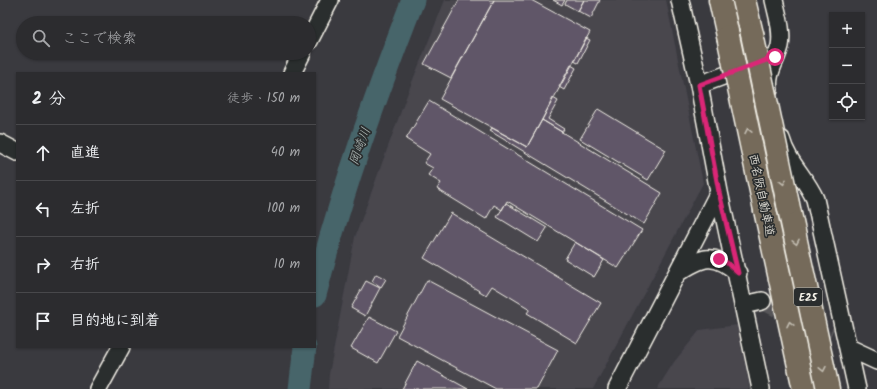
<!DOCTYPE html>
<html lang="ja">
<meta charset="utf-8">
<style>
body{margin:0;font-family:Kalam,"Klee One",sans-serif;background:#38383b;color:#f1f3f6}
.controls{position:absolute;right:12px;top:12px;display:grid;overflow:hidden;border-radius:0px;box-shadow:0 1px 3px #0004}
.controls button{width:36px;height:36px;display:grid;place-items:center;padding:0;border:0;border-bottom:1px solid #48484b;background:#2c2c2f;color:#f1f3f6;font:20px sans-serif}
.stop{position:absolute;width:12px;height:12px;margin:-9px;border:3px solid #db2777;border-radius:50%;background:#fff}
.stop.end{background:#db2777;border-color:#fff;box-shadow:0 1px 4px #0008}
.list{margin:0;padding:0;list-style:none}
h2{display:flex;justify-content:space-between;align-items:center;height:52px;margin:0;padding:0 16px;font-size:17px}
h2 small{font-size:13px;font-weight:400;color:#a6a7aa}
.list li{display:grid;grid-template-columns:26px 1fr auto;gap:12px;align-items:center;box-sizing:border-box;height:56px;padding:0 16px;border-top:1px solid #48484b}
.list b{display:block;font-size:15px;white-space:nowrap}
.list em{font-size:13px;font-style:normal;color:#a6a7aa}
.icon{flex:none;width:22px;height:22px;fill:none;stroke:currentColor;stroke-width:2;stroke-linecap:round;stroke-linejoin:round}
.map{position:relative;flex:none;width:877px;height:389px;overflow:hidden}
.search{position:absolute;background:#2c2c2f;box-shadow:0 1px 3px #0004;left:16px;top:16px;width:300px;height:44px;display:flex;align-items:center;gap:10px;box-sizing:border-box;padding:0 14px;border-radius:22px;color:#a6a7aa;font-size:15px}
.panel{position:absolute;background:#2c2c2f;box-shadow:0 1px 3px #0004;left:16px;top:72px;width:300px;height:276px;border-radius:0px}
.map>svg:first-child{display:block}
</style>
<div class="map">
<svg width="877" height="389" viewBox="0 0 877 389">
<rect width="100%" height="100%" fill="#3a3a3f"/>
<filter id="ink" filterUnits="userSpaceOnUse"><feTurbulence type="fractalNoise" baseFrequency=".025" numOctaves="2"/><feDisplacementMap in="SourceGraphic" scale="8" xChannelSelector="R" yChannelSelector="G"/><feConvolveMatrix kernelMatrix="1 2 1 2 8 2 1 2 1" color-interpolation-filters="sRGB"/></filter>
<g filter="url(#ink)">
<!-- built -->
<path fill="#48464e" d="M445,0h221l37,183 -110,206h-265l1,-15 26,-137 53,-145z
M737,325l13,64h-93l17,-27 26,-32z"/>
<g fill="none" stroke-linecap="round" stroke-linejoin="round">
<!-- river -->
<path stroke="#47656b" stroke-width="23" d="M315,295c26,-102 60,-197 98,-295
M300,389l5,-42"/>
</g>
<!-- building -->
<path fill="#605767" stroke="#f4f1e8" d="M459,0h35l-43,78 -27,-14z
M494,0h37l59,32 -63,115 -87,-48z
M553,0h12l-3,5z
M567,0h17l-6,11 -13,-7z
M584,0h16l-9,18 -13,-7z
M586,38l4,2 -12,23 -4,-2z
M571,65l5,3 -12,22 -5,-3z
M553,98l5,3 -10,18 16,10 -2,3 -20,-12z
M429,101l213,129 -24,38 -111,-67 -5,9 -8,-5 -8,14 -49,-30 4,-6 -13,-8 5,-7 -9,-5 6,-9 -24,-15z
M598,109l68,41 -18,30 -68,-41z
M542,120l120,73 -18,31 -154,-93 2,-3 35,19z
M506,203l41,25 -9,14 -41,-25z
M451,213l150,90 -24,40 -50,-30 3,-4 -38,-23 -6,9 -62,-37z
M575,242l29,18 -10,17 -29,-18z
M376,274l10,5 -5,8 -9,-6z
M427,280l131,70 -21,39h-41l-99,-53z
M366,281l14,7 -15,28 -14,-8z
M369,317l27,14 -18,32 -27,-15z
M417,361l51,28h-66z"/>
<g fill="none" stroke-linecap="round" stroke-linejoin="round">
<!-- minor-tunnel -->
<path stroke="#565558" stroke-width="17" stroke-dasharray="17 8" stroke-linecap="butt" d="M762,301l69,34"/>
<!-- minor casing -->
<g stroke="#f4f1e8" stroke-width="20">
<path id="minor" d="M680,0l19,85 20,107 42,197
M309,41l21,-41
M292,73l10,-20
M699,85l70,-26
M769,90c-3,-17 7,-28 11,-44 3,-15 -3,-32 -6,-46
M781,139c6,23 25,39 34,60l42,190
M0,143l17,9
M677,273c25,-16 37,-22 61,0
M744,305l18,-4
M849,348l28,13
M98,389l23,-42
M617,389l102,-197"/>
</g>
<!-- highway casing -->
<g stroke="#f4f1e8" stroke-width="25">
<path id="highway" d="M720,0l8,36
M744,0l8,34
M788,204l40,185
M765,210l39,179"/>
</g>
<!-- minor -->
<use href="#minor" stroke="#2a2d2e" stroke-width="17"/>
<!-- highway -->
<use href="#highway" stroke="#746a5a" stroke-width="22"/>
<!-- highway-bridge casing -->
<g stroke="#f4f1e8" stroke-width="25" stroke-linecap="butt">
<path id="highway-bridge" d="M752,34l36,170
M728,36l37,174"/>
</g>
<!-- highway-bridge -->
<use href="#highway-bridge" stroke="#746a5a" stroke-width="22"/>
</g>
<!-- one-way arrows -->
<defs><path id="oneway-chevron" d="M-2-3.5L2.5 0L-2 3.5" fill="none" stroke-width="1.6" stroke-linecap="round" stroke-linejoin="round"/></defs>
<g stroke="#c1bbaf">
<use href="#oneway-chevron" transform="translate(748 131) rotate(-102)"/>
<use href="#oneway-chevron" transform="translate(783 182) rotate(78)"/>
<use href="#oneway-chevron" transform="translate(796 242) rotate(78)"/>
<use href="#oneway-chevron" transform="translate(790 324) rotate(-102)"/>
<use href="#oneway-chevron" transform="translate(823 369) rotate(78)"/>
</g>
</g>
<g fill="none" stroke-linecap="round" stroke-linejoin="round" filter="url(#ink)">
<!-- route -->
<path stroke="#db2777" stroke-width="5" d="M719,259l7,3 12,11 -19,-81 -20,-107 76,-28"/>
</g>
<g text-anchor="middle" stroke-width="3.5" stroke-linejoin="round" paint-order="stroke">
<!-- shield labels -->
<rect fill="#2a2d2e" stroke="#b7b6b0" stroke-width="1" x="794" y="288" width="28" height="18" rx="3"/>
<g font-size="11" font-weight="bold" fill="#f4f1e8">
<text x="808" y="301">E25</text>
</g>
<!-- street labels -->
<g font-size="12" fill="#f4f1e8" stroke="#2a2d2e">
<text transform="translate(762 195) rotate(78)" y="4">西名阪自動車道</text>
</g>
<!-- water labels -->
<g font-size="13" font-style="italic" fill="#afb9b6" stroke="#2a2d2e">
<text transform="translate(359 146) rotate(-70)" y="5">岡崎川</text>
</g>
</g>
</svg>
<div class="controls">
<button>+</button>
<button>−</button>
<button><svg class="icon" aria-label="locate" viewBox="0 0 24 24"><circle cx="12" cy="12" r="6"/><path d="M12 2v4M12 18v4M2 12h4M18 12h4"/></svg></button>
</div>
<div class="stop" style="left:775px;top:57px"></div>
<div class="stop end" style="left:719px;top:259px"></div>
<div class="search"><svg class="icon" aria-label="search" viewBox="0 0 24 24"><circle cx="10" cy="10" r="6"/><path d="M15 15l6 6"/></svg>ここで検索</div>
<section class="panel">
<h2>2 分<small>徒歩 · 150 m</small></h2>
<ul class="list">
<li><svg class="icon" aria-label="ahead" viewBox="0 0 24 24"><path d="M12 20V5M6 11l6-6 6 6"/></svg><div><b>直進</b></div><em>40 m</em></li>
<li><svg class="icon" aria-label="left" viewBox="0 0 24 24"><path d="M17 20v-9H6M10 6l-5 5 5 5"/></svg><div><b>左折</b></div><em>100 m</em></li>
<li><svg class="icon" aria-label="right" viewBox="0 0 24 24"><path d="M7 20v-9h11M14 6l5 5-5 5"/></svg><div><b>右折</b></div><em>10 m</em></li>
<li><svg class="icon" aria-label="arrive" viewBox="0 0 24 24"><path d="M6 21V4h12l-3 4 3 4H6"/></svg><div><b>目的地に到着</b></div></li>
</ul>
</section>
</div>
